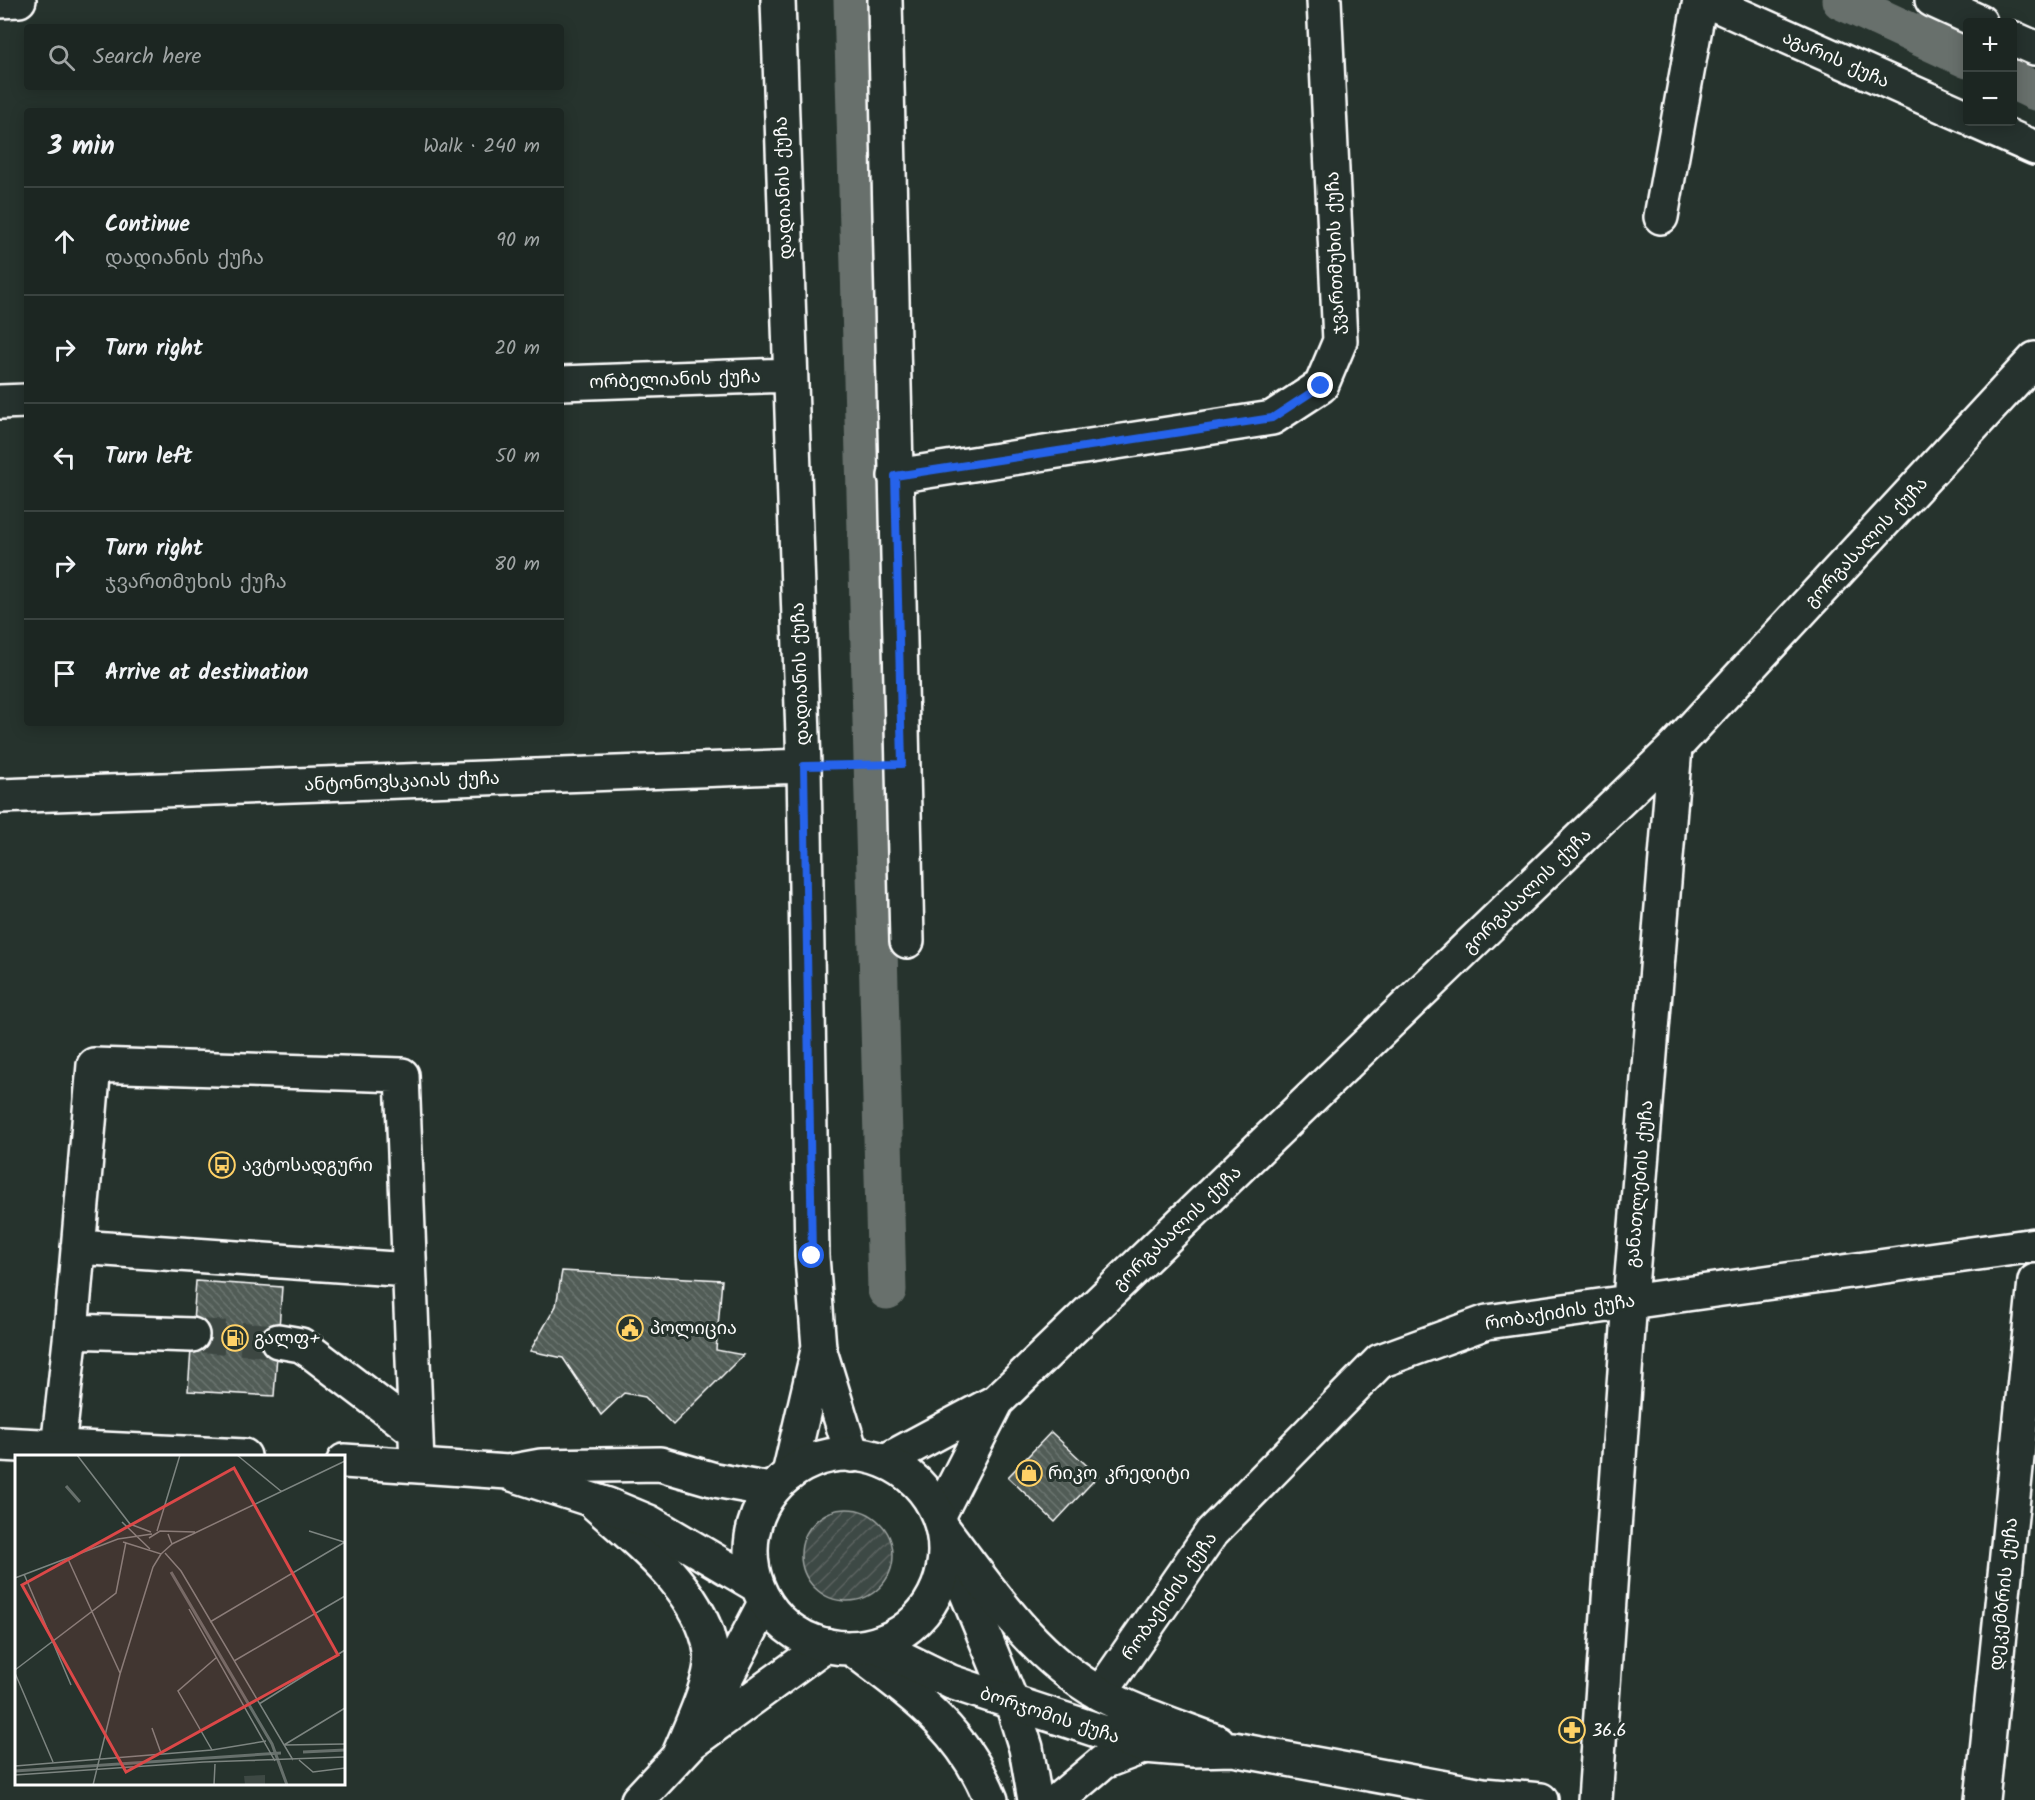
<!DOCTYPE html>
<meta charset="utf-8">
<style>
body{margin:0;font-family:Kalam,"Noto Sans Georgian",sans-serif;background:#29322f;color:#f1f3f6}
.controls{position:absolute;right:18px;top:18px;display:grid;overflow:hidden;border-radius:6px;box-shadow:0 3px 15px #0003}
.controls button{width:54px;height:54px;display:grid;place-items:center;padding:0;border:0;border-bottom:2px solid #3a4340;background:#1c2622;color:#f1f3f6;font:30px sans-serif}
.stop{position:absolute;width:18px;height:18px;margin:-14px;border:4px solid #2563eb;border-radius:50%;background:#fff}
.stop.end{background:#2563eb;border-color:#fff;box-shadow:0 2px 6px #0008}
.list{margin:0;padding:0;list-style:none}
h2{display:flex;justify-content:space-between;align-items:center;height:78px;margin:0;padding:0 24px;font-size:26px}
h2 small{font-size:20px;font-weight:400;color:#a0a5a5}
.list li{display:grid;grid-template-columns:39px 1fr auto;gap:18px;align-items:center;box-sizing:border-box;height:108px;padding:0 24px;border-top:2px solid #3a4340}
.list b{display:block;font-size:22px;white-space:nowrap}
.list p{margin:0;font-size:20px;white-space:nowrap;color:#a0a5a5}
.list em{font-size:20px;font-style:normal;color:#a0a5a5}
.icon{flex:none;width:33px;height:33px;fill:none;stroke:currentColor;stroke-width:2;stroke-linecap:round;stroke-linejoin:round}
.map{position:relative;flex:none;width:2035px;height:1800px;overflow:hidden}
.search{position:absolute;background:#1c2622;box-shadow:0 3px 15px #0003;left:24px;top:24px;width:540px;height:66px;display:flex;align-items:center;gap:15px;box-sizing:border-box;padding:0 21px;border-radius:6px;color:#a0a5a5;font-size:22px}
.panel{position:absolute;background:#1c2622;box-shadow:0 3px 15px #0003;left:24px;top:108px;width:540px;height:618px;border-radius:6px}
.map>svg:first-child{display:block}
</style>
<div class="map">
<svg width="2035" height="1800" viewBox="0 0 2035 1800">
<defs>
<pattern id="garden-furrows" width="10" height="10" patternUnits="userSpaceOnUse" patternTransform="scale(1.5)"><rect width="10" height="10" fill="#3e4944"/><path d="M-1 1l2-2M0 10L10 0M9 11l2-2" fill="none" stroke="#5b6460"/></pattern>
<pattern id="building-back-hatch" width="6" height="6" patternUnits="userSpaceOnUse" patternTransform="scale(1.5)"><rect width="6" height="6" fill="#515c57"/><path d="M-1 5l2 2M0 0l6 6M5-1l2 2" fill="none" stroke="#6b7470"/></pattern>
</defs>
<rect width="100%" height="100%" fill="#26332d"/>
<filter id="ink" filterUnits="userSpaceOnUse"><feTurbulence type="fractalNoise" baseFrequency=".0167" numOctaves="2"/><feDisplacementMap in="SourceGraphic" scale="12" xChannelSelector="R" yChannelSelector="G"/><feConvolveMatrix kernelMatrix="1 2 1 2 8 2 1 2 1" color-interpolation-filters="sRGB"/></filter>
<g filter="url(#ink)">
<!-- garden -->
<path fill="url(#garden-furrows)" stroke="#9ea4a2" stroke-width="1.5" d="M801 1555a46 46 0 1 1 92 0a46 46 0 1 1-92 0Z"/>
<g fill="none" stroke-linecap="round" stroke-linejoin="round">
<!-- canal -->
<path stroke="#67706c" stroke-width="39" d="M853,0l34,1290
M1841,0l127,59
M2012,80l23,11"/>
</g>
<!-- building -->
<path fill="url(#building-back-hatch)" stroke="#fff" stroke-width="1.5" d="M562,1271l160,9 -6,70 27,5 -70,70 -28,-28 -21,-4 -23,22 -38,-57 -33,-7 26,-45z
M196,1281l86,6 -8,109 -86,-5z
M1051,1432l47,44 -43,46 -47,-45z"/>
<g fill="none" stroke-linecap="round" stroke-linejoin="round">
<!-- minor-tunnel -->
<path stroke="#3c4742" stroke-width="33" stroke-dasharray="33 16" stroke-linecap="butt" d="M192,1335l86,6"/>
<!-- minor casing -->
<g stroke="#fff" stroke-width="38">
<path id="minor" d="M778,0l26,766 8,490 7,92 33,107
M885,0l22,941
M1705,0l263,117
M1932,0l48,22
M0,1l19,-1
M2012,38l23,10
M1976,122l59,26
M1661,217l39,-217
M561,383l228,-8
M0,402l27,-1
M895,476l377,-58 49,-32 19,-45 -16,-341
M0,796l804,-30
M78,1247l331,23
M71,1331l23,-266 308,10 15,389
M278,1341l23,4 9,6 105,80
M58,1448l13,-117 121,4
M885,1461l112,-60 678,-654 360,-388
M789,1474l29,-124
M939,1515l58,-114
M1100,1694l112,-162 168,-171 107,-39 548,-77
M1595,1800l35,-500 45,-553
M1982,1800l53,-519"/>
</g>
<!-- major casing -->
<g stroke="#fff" stroke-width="38">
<path id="major" d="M591,1500c44,40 111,89 120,152 4,26 -23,80 -33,105
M945,1540l67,163 14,45 9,52
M851,1648c59,45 112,80 140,152
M712,1704l53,-101
M638,1800l53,-57 134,-98
M1058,1800l45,-38 42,-16"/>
</g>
<!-- highway casing -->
<g stroke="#fff" stroke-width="38">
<path id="highway" d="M0,1444l244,12
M751 1551a97 97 0 1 1 194 0a97 97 0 1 1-194 0Z
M344,1461l164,11 33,-6 119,-2 55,16 55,10
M512,1474l96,31 41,17 107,63
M942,1527c46,60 89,128 157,166 35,20 81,34 119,49
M875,1645l76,37 194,64 48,4 40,-1 250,46 58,5"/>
</g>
<!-- path -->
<path stroke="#fff" stroke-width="4" stroke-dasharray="4.5 4.5" stroke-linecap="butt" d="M838,765h31"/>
<!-- minor -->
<use href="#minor" stroke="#26332d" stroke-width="33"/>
<!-- major -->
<use href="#major" stroke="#26332d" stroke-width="33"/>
<!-- highway -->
<use href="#highway" stroke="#26332d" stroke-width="33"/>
</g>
</g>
<g fill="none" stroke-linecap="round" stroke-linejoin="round" filter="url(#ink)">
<!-- route -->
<path stroke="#2563eb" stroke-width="8" d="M812,1256l-8,-490 98,-2 -7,-288 377,-58 49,-32"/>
</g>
<!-- icons -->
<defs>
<g id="bus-ring" transform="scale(1.35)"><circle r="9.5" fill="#26332d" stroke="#ffd166" stroke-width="1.5"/><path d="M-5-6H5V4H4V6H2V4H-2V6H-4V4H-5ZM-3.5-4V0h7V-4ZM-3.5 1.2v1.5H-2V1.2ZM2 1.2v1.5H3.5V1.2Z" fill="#ffd166"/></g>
<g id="civic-ring" transform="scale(1.35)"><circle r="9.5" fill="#26332d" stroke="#ffd166" stroke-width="1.5"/><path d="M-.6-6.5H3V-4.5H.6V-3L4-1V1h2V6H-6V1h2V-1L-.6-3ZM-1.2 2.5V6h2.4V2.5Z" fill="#ffd166"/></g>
<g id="fuel-ring" transform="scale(1.35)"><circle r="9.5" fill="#26332d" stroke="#ffd166" stroke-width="1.5"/><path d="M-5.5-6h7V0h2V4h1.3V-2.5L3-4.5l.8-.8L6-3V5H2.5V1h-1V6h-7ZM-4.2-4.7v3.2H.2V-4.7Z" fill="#ffd166"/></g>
<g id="shop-ring" transform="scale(1.35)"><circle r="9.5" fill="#26332d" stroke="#ffd166" stroke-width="1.5"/><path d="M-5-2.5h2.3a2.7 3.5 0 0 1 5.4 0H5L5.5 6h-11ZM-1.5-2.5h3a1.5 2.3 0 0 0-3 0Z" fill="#ffd166"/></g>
<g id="pharmacy-ring" transform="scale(1.35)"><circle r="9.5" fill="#26332d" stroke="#ffd166" stroke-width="1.5"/><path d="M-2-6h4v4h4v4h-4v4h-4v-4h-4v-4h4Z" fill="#ffd166"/></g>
</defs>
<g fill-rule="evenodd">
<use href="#bus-ring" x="222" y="1165"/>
<use href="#civic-ring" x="630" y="1328"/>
<use href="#fuel-ring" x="235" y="1338"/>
<use href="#shop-ring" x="1029" y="1473"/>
<use href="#pharmacy-ring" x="1572" y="1730"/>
</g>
<g text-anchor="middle" stroke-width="6" stroke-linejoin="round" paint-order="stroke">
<!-- street labels -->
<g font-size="18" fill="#fff" stroke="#26332d">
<text transform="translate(1836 59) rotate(24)" y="6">აგარის ქუჩა</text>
<text transform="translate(783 188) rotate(-92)" y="6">დადიანის ქუჩა</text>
<text transform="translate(1335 253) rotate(-92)" y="6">ჯვართმუხის ქუჩა</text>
<text transform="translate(675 379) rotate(-2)" y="6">ორბელიანის ქუჩა</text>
<text transform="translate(1866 542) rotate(-47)" y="6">გორგასალის ქუჩა</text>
<text transform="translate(800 674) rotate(-92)" y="6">დადიანის ქუჩა</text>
<text transform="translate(402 781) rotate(-2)" y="6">ანტონოვსკაიას ქუჩა</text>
<text transform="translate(1527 891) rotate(-44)" y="6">გორგასალის ქუჩა</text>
<text transform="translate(1639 1184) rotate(-85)" y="6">განათლების ქუჩა</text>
<text transform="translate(1177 1228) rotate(-44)" y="6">გორგასალის ქუჩა</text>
<text transform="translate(1560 1312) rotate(-9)" y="6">რობაქიძის ქუჩა</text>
<text transform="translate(2003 1594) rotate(-84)" y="6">დეკემბრის ქუჩა</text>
<text transform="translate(1169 1596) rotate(-55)" y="6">რობაქიძის ქუჩა</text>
<text transform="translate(1050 1715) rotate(18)" y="6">ბორჯომის ქუჩა</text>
</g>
<!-- poi labels -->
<g font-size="18" fill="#fff" stroke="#26332d" text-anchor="start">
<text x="242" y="1171">ავტოსადგური</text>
<text x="650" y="1334">პოლიცია</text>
<text x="254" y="1344">გალფ+</text>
<text x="1048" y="1479">რიკო კრედიტი</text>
<text x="1592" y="1736">36.6</text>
</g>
</g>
<!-- overview -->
<g transform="translate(15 1455)">
<rect width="330" height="330" fill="#26332d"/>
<path d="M250,320v10h-20l-1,-9z" fill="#3e4944"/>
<path fill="none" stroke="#67706c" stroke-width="3" d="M51,31l14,16M156,117l101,172 15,41M288,297l42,-2M0,316l266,-18"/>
<path fill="none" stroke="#7d8581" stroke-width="1.5" d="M62,0l53,69 21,8M222,0l45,37M107,67l28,27M142,76l23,-76M294,76l35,11M134,83l11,-7 35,1M108,87l38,12 11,-10 -4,-10M157,89l173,-83M150,98l16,18 112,189M53,104l52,114M9,119l47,111M0,123l103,-39 34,-5M174,154l86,152M195,167l135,-80M219,206l111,-65M0,215l101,-77 10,-51M0,218l38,89M244,249l86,-54M137,273l9,25M269,290l61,-37M269,290l61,-1M197,295l-34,-59 39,-34M284,305l14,12 32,-4M0,311l197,-16 54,-9M0,320l188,-13 142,-5M78,330l27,-111 33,-107 8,-13M199,330l1,-21"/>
<path fill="#dc4848" fill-opacity="0.15" stroke="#dc4848" stroke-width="3" d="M219,13l104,187 -212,117 -104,-187z"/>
<rect width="330" height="330" fill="none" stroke="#fff" stroke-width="3"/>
</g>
</svg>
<div class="controls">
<button>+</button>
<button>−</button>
</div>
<div class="stop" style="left:812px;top:1256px"></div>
<div class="stop end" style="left:1321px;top:386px"></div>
<div class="search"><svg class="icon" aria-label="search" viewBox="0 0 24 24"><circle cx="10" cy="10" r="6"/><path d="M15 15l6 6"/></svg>Search here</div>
<section class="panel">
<h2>3 min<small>Walk · 240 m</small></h2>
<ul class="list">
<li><svg class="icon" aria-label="ahead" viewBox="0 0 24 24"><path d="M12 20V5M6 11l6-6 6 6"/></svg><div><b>Continue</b><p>დადიანის ქუჩა</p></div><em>90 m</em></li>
<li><svg class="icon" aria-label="right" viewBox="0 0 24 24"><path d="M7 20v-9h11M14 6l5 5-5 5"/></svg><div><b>Turn right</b></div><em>20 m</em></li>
<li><svg class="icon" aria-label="left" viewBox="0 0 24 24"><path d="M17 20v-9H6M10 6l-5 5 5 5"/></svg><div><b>Turn left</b></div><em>50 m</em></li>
<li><svg class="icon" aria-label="right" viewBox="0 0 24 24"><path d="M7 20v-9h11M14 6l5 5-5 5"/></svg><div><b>Turn right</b><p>ჯვართმუხის ქუჩა</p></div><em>80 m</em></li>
<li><svg class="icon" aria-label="arrive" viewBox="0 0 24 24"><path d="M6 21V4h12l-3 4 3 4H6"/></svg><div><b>Arrive at destination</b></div></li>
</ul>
</section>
</div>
